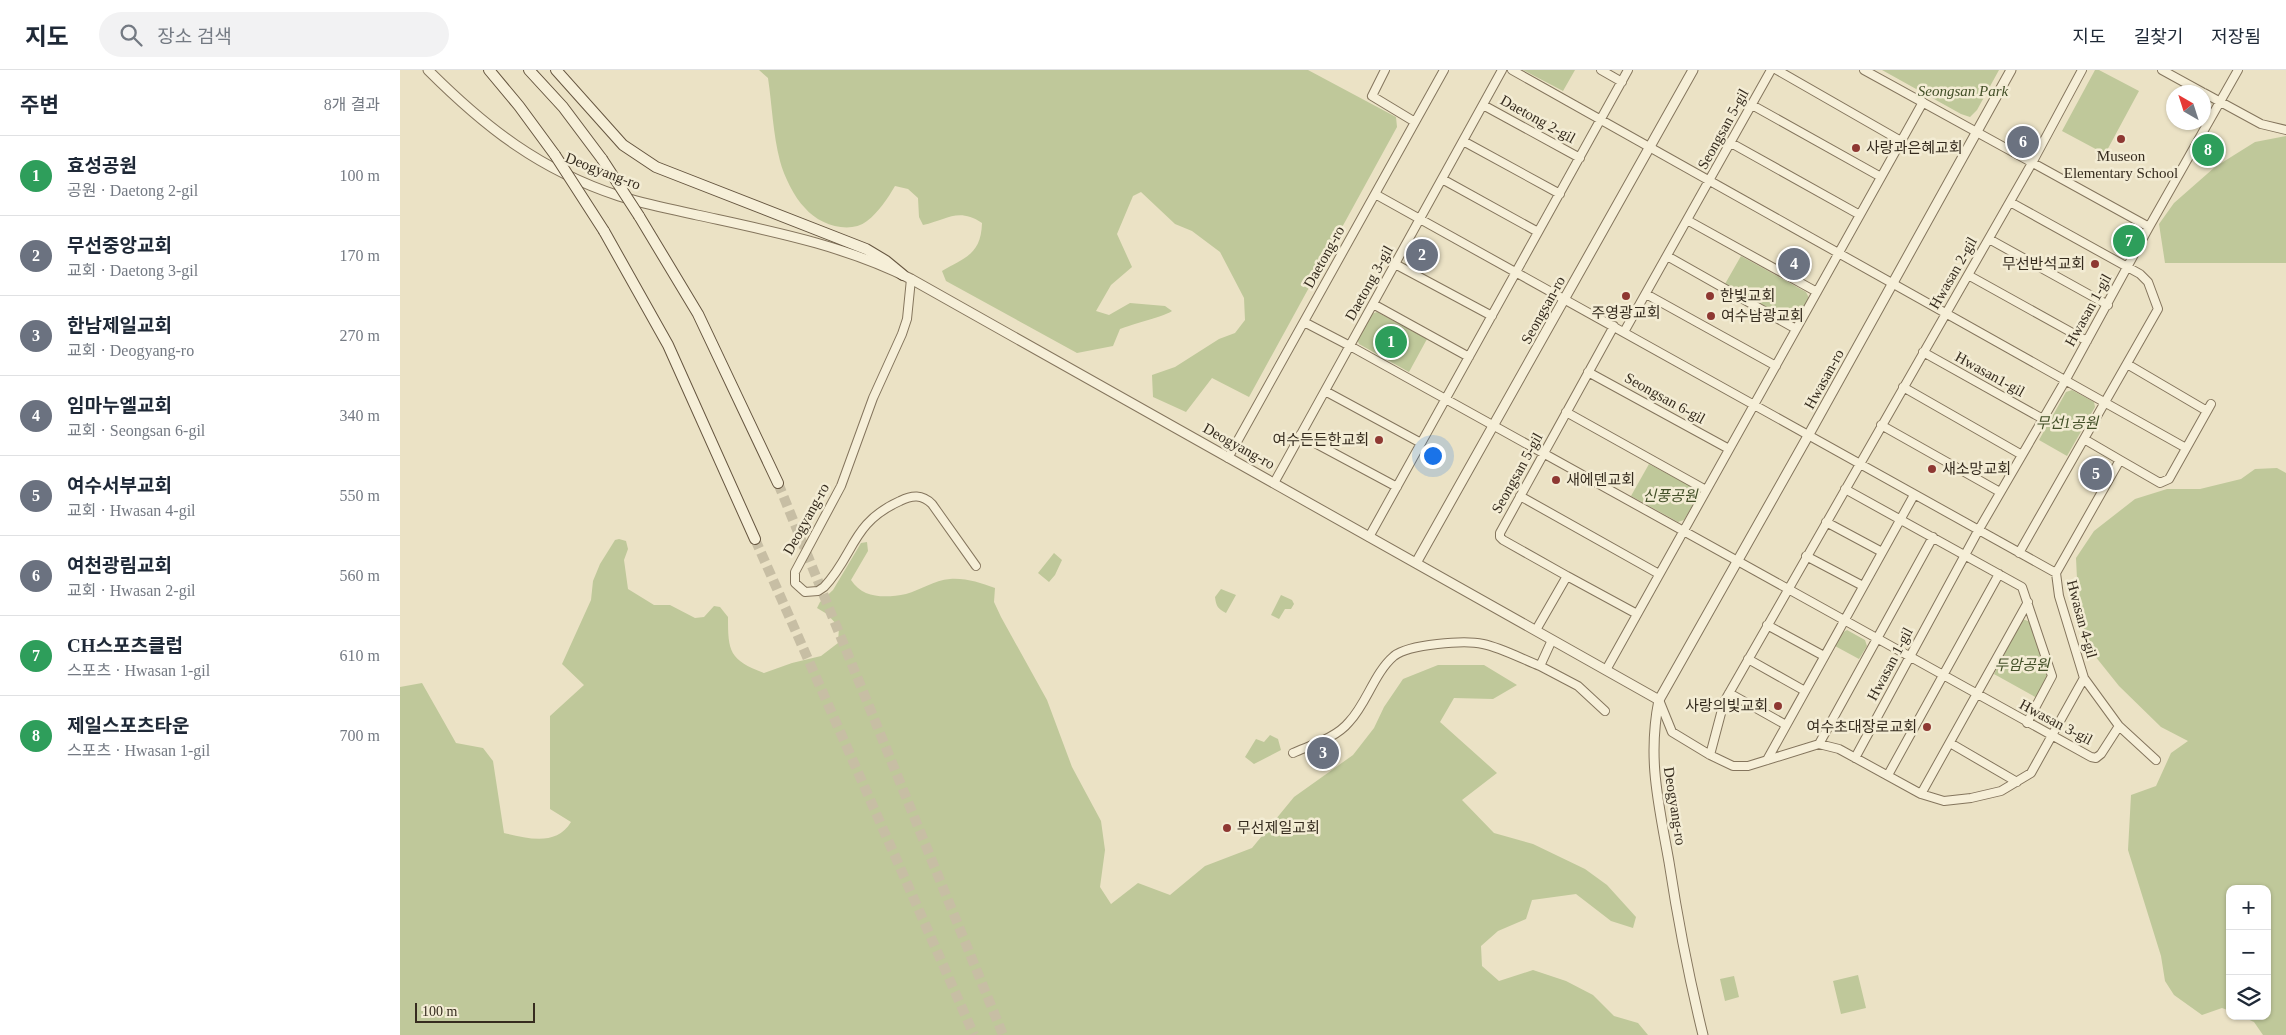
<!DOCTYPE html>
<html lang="ko">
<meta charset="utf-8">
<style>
body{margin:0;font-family:"Times New Roman","Noto Sans KR",serif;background:#f2f2f3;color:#1f2937}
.controls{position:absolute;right:15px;bottom:15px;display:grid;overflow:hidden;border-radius:10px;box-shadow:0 1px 4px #0004}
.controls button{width:45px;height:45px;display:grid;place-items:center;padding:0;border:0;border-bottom:1px solid #e0e1e3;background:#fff;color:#1f2937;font:25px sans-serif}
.compass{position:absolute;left:1766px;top:15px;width:45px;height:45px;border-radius:50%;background:#fff;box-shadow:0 1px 4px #0004;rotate:321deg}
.scale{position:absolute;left:15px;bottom:12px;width:120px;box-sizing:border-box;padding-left:5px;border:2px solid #362c1f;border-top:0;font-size:14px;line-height:18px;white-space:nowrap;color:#362c1f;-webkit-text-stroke:4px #f3ecd4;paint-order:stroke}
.you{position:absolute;left:1032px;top:385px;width:18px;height:18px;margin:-12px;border:4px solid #fff;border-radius:50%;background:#1a73e8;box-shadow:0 0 0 8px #1a73e833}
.badge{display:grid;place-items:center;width:32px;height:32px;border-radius:50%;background:#1a73e8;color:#fff;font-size:16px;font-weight:700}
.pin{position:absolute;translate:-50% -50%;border:2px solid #fff;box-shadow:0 1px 5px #0006}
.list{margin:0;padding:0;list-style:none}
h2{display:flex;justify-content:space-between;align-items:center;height:65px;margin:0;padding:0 20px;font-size:21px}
h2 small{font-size:16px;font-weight:400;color:#747a83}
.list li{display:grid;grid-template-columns:32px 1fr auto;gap:15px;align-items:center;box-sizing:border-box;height:80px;padding:0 20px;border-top:1px solid #e0e1e3}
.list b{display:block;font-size:19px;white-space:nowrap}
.list p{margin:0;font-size:16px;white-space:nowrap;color:#747a83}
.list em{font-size:16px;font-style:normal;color:#747a83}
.icon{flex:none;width:28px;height:28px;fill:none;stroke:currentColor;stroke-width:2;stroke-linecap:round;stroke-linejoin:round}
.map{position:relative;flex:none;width:1886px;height:965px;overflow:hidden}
header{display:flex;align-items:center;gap:30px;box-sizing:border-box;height:70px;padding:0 25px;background:#fff;border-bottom:1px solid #e0e1e3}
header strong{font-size:24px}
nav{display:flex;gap:28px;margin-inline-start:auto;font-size:18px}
.search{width:350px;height:45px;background:#f2f2f3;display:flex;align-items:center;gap:12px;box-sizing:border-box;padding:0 18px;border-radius:28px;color:#747a83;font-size:19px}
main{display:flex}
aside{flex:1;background:#fff}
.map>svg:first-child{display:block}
</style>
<header>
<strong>지도</strong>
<div class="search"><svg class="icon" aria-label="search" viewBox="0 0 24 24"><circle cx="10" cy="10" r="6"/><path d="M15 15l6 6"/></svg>장소 검색</div>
<nav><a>지도</a><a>길찾기</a><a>저장됨</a></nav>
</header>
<main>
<aside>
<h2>주변<small>8개 결과</small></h2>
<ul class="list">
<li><span class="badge" style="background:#2e9e5b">1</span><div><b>효성공원</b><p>공원 · Daetong 2-gil</p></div><em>100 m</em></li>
<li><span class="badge" style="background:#6b7280">2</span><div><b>무선중앙교회</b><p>교회 · Daetong 3-gil</p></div><em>170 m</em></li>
<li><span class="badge" style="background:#6b7280">3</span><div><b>한남제일교회</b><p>교회 · Deogyang-ro</p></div><em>270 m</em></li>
<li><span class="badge" style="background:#6b7280">4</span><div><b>임마누엘교회</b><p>교회 · Seongsan 6-gil</p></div><em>340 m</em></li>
<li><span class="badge" style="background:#6b7280">5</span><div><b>여수서부교회</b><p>교회 · Hwasan 4-gil</p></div><em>550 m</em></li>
<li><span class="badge" style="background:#6b7280">6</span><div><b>여천광림교회</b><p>교회 · Hwasan 2-gil</p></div><em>560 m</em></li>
<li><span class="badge" style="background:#2e9e5b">7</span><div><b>CH스포츠클럽</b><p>스포츠 · Hwasan 1-gil</p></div><em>610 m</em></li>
<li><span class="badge" style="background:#2e9e5b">8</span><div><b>제일스포츠타운</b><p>스포츠 · Hwasan 1-gil</p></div><em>700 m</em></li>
</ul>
</aside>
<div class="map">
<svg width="1886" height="965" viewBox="0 0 1886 965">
<rect width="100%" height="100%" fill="#ebe2c5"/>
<!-- green -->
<path fill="#bfc89a" d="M359,0h549l88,47 1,10 -148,270 -37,-19 -26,34 -33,-15 -1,-22 23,-8 44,-28 16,-6 10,-13 -1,-22 -24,-46 -28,-21 -17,-7 -34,-32 -8,4 -16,38 15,33 -21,18 -15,26 13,4 21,-12 35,3 7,5c-4,4 -42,14 -52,18l-7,17 -36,7 -131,-72 -4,-10c24,-14 39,-17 40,-48 -24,-16 -35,-3 -59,2l-4,-8 -1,-19 -10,-9 -13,-3c-7,12 -17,27 -28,35 -18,14 -49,3 -62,-13 -11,-11 -21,-32 -25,-47 -7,-27 -8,-56 -12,-83z
M1123,0h52l-12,21z
M1482,0h117l-22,40 -7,7 -9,-3z
M1695,0h4l40,21 -34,63 -43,-23z
M1886,66v127h-121l-6,-39 15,-21 41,-36 40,-25z
M1341,186l65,36 4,8 -11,18 -9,2 -65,-36z
M977,242l50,27 -18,33 -50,-28 -2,-5 14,-25z
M1672,320l22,12 1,5 -28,49 -28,-16 27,-48z
M1249,394l47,25 2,7 -14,24 -6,2 -47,-26z
M1877,398l9,5v562h-23l-9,-13 -13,-6h26v-127h-37v122l-8,-3 -20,7 -28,-20 -9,-14 -4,-25 -33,-106 3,-55 25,-9 15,-33 17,-12 -27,-14 -42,-41 -32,-40 -9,-46 -2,-42 18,-27 41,-32 32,-10h33l41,-10 14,-10z
M219,469l7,2 2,8 -4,11 4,29 26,16h16l25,13 9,-1 10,-11 6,1 8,10c0,34 1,43 36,56l28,-10 29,-7 17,-13 1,-16 -12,-13 -10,-6 3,-6 13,-12 28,-47 6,-1 1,9 -17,29c12,19 35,18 55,14 15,-4 28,-14 44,-15 17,-1 30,4 45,9l-1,14 7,15 46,83 25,67 29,54 4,29 -5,37 11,17 27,-21 32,12 35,-29 47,-18 42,-51 59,-42 21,-27 10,-21 19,-28 35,-14h46l33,20 -24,14 -39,-1 -14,24 57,51 -35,27 32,33 39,11 52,25 22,16 29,32 -3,11 -22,-7 -35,-27 -44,6 -6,19 -28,12 -17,15 1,20 17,15 34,-11 33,11 27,14 21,21 24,7 10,12h-1248v-348l22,-4 34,60 27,5 10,13 11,72c23,5 52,14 67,-11l-21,-13v-93l34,-31 -22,-21 29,-64 2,-19 7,-17 15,-24z
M654,483l8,7 -7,15 -6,7 -11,-9z
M821,519l15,6 -10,18c-8,-4 -10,-7 -11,-16z
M881,525l11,5 2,4 -3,5h-6l-6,10 -8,-4z
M1622,549l9,3 16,52 -1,6 -9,18 -43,-24z
M1447,560l18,10 2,6 -8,13 -24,-13 7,-13z
M870,665l8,4 3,11 -27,14 -9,-7 11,-18 8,3z
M1458,905l8,33 -25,6 -8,-33z
M1334,906l5,21 -14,4 -5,-22z"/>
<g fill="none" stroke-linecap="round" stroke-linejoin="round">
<!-- secondary-tunnel -->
<path stroke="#c7bea4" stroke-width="10" stroke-dasharray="10 5" stroke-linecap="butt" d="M378,413l225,552
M355,469l219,496"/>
<!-- minor casing -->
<g stroke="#84755d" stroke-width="10">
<path id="minor" d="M985,0l-13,26 43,26
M1112,0l674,378
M1201,0l21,12
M1377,0l124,71
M1464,0l285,157
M1762,0l40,22
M1804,23l57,31 25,6
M1083,35l97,53
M1352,35l129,72
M1063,71l97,53
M1331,73l129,72
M1042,109l96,53
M975,124l681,379
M1610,132l130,72 8,8 10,27 -139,244
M1287,150l130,72
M1589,169l119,66
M1267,186l129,73
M995,194l97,52
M1568,205l119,66
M511,209l-4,40 -5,15 -29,64 -32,88 -46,86v11l10,9 13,-1 6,-4c31,-33 27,-64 76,-86 12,-6 22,-7 32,3l44,62
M1246,224l130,72
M973,234l96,53
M904,252l46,24 741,411 5,1 5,-4 18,-28 37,34
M1224,262l147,-262
M1523,282l120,67
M1727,294l80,47
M1188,302l141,77
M1503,317l119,68
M925,321l96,52
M1166,342l140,78
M1481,355l119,67
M900,365l97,52
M1684,369l36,21
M828,388l216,-388
M874,413l228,-413
M1445,419l177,98 30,89 -25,47
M1120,426l139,78
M1426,452l56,30
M969,467l259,-467
M1406,486l57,30
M1167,506l70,38
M1367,555l57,31
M1136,560l31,-54 -64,-36 -3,-3v-4l114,-207
M1348,589l57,32
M1140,596l38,20 27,25
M1206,600l317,-568
M1684,608l35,48
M1329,623l57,32
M1259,630l13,32 38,23 23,11h15l71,-22 20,5 82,45 23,7 27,-3 30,-7 30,-18 53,-95 -25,-82 -3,-23 64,-113 40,23 9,-4 42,-75
M1550,673l67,39
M1419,674l114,-207
M893,683c18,-8 43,-15 56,-31 18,-19 25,-49 45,-66 15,-12 71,-16 89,-12 19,4 39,15 57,22l12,-26
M1310,685l14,-53 308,-539 50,-93
M1455,688l123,-227 87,-150 84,-154 89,-157
M1367,690l147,-265
M1488,705l111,-201
M1521,724l107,-192"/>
</g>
<!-- tertiary casing -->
<g stroke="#84755d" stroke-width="11">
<path id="tertiary" d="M28,0c58,58 112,100 191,126 25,8 52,13 78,19 73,16 147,30 214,64l748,421
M1016,493l277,-493
M1303,965c-14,-57 -25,-114 -34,-173 -10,-57 -22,-103 -10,-162l149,-264 203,-366"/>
</g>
<!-- secondary casing -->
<g stroke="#665640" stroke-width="12">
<path id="secondary" d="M89,0l30,36 36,49
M129,0l34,37 39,52
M156,0l67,75 33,22 210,82 20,12 17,14
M239,146l59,98 80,169
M204,161l64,114 87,194"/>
</g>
<!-- minor -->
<use href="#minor" stroke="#f6efd8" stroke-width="8"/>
<!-- tertiary -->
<use href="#tertiary" stroke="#f6efd8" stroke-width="9"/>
<!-- secondary -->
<use href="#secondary" stroke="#f6efd8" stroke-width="10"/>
<!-- secondary-bridge casing -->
<g stroke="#665640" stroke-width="12" stroke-linecap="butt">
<path id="secondary-bridge" d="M155,85l49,76
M202,89l37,57"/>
</g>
<!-- secondary-bridge -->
<use href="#secondary-bridge" stroke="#f6efd8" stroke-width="10"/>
</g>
<!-- markers -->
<g fill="#8e3832" stroke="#f3ecd4" stroke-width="2">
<circle cx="1721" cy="69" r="5"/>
<circle cx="1456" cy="78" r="5"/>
<circle cx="1695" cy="194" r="5"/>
<circle cx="1226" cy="226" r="5"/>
<circle cx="1310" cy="226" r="5"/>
<circle cx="1311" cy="246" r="5"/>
<circle cx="979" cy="370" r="5"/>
<circle cx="1532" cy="399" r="5"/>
<circle cx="1156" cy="410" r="5"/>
<circle cx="1378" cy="636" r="5"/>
<circle cx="1527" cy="657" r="5"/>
<circle cx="827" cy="758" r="5"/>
</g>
<g text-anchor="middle" stroke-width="5" stroke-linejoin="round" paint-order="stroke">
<!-- park labels -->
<g font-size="15" font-style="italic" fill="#435028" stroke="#f3ecd4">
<text x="1563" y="26">Seongsan Park</text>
<text x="1667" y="358">무선1공원</text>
<text x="1270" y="431">신풍공원</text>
<text x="1622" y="600">두암공원</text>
</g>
<!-- street labels -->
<g font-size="15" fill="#362c1f" stroke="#f3ecd4">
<text transform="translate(1138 49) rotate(29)" y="5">Daetong 2-gil</text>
<text transform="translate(1323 59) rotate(-61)" y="5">Seongsan 5-gil</text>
<text transform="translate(203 101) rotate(21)" y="5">Deogyang-ro</text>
<text transform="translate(924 187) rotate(-61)" y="5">Daetong-ro</text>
<text transform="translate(1553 203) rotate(-60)" y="5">Hwasan 2-gil</text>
<text transform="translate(969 213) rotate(-61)" y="5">Daetong 3-gil</text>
<text transform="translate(1143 240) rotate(-61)" y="5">Seongsan-ro</text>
<text transform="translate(1688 240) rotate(-61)" y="5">Hwasan 1-gil</text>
<text transform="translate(1590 304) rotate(29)" y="5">Hwasan1-gil</text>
<text transform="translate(1424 309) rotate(-61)" y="5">Hwasan-ro</text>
<text transform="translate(1265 328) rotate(29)" y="5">Seongsan 6-gil</text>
<text transform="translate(839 376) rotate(29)" y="5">Deogyang-ro</text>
<text transform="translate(1117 403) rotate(-61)" y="5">Seongsan 5-gil</text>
<text transform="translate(406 449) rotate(-61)" y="5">Deogyang-ro</text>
<text transform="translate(1682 549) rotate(75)" y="5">Hwasan 4-gil</text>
<text transform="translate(1490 594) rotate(-62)" y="5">Hwasan 1-gil</text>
<text transform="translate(1656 652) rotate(28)" y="5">Hwasan 3-gil</text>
<text transform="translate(1275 736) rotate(81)" y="5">Deogyang-ro</text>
</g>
<!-- poi labels -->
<g font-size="15" fill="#362c1f" stroke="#f3ecd4" text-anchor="start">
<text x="1466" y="83">사랑과은혜교회</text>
<text x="1721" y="91" text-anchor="middle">Museon<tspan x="1721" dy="17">Elementary School</tspan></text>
<text x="1685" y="199" text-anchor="end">무선반석교회</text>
<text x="1320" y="231">한빛교회</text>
<text x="1226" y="248" text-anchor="middle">주영광교회</text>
<text x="1321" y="251">여수남광교회</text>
<text x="969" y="375" text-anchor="end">여수든든한교회</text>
<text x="1542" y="404">새소망교회</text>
<text x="1166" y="415">새에덴교회</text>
<text x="1368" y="641" text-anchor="end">사랑의빛교회</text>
<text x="1517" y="662" text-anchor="end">여수초대장로교회</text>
<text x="837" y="763">무선제일교회</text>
</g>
</g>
</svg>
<div class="controls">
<button>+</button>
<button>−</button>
<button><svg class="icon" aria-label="layers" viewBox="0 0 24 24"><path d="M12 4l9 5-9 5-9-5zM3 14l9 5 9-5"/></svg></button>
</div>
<svg class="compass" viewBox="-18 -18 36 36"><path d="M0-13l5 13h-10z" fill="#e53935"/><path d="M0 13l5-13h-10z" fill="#747a83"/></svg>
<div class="scale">100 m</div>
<div class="you"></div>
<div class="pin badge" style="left:991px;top:272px;background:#2e9e5b">1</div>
<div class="pin badge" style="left:1022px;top:185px;background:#6b7280">2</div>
<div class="pin badge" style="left:923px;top:683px;background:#6b7280">3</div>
<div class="pin badge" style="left:1394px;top:194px;background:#6b7280">4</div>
<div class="pin badge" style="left:1696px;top:404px;background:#6b7280">5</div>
<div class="pin badge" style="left:1623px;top:72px;background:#6b7280">6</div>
<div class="pin badge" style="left:1729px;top:171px;background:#2e9e5b">7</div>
<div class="pin badge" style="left:1808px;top:80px;background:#2e9e5b">8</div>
</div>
</main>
